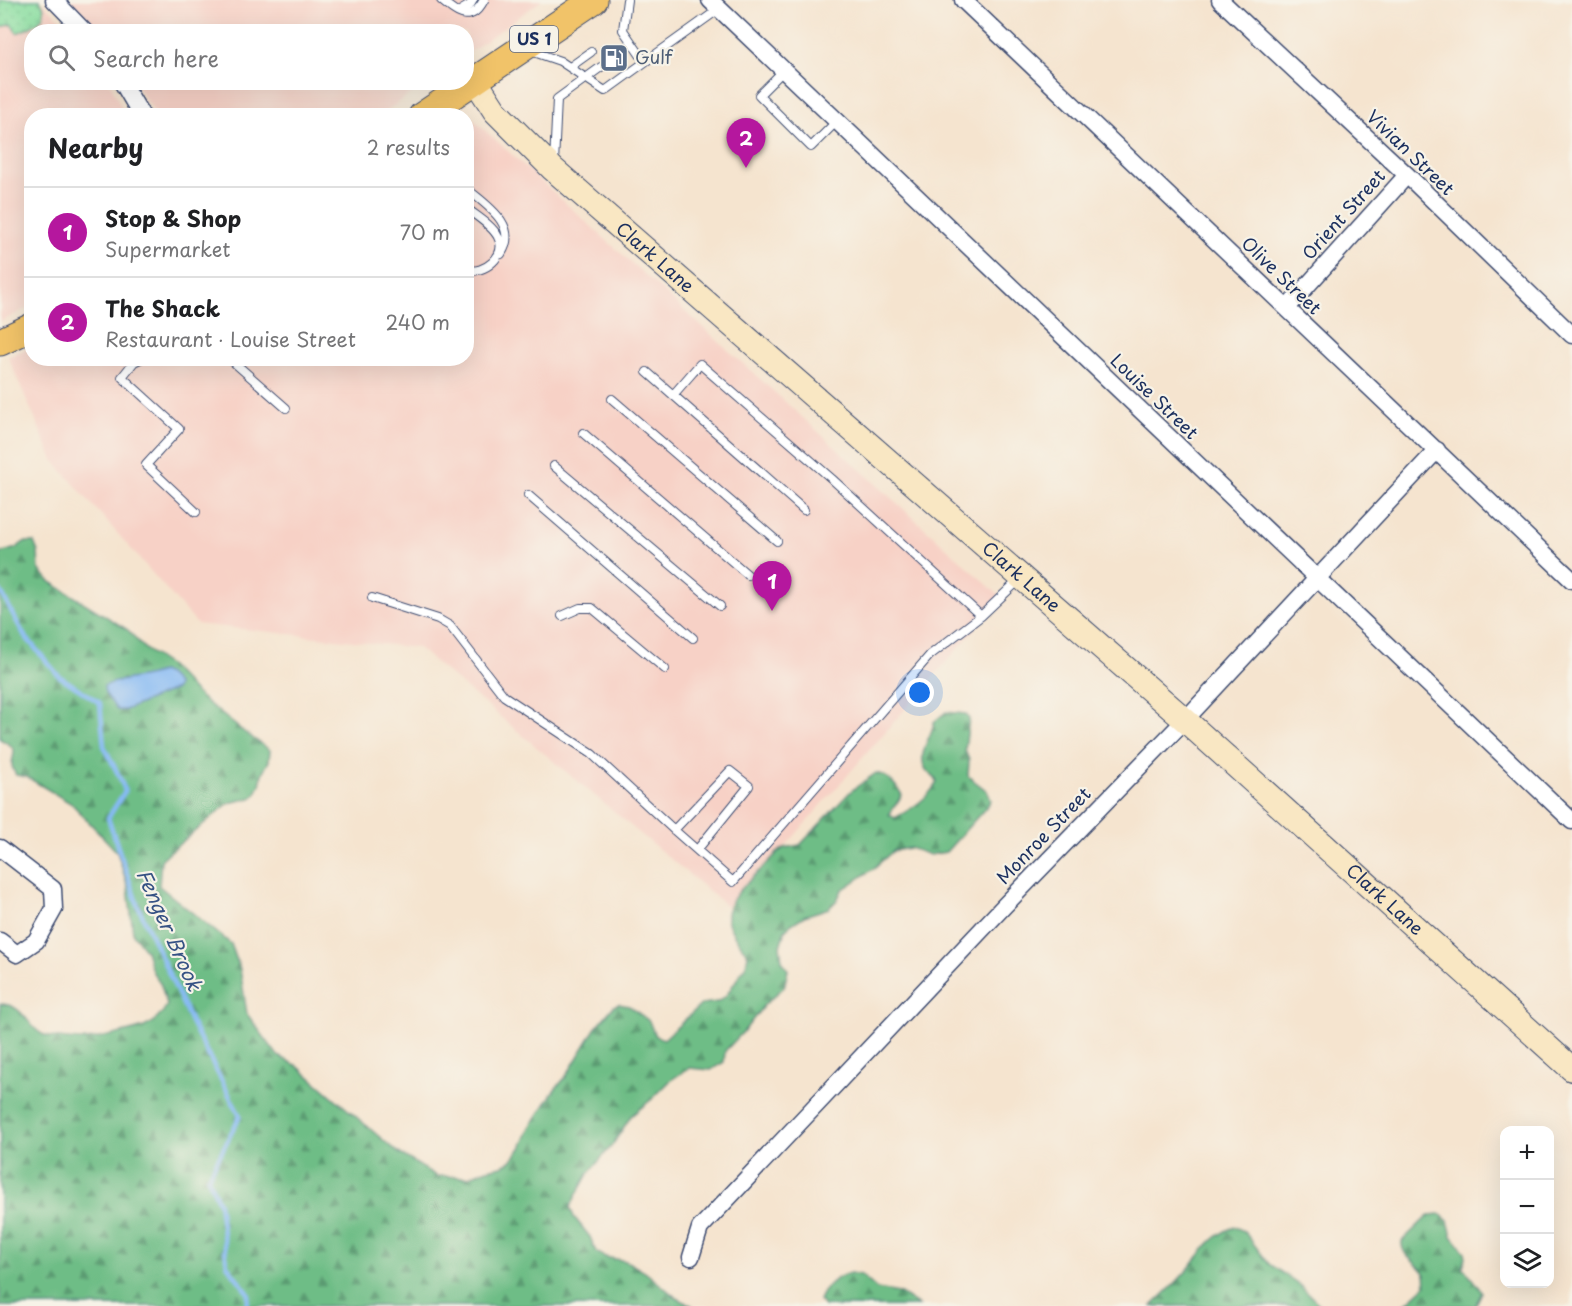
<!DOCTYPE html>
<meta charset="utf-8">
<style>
body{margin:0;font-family:"Playpen Sans",sans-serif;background:#f6f6f6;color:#202124}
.controls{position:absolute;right:18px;bottom:18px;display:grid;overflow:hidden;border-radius:12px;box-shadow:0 6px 24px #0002}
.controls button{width:54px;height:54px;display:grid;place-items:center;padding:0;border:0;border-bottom:2px solid #e0e0e0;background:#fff;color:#202124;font:30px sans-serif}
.you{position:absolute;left:920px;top:693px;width:21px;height:21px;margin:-15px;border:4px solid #fff;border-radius:50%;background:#1a73e8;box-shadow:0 0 0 9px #1a73e833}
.badge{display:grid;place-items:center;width:39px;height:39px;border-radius:50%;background:#b5179e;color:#fff;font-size:20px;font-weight:700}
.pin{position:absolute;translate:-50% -50px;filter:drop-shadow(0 2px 3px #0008)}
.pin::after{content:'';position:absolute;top:32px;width:21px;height:18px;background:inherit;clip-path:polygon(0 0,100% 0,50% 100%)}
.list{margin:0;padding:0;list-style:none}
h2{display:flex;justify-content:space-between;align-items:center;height:78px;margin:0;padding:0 24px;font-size:26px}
h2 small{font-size:20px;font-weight:400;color:#757577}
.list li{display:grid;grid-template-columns:39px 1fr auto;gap:18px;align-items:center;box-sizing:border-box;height:90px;padding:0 24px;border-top:2px solid #e0e0e0}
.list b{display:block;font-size:22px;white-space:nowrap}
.list p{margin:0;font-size:20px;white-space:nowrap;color:#757577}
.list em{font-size:20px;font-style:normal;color:#757577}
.icon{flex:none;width:33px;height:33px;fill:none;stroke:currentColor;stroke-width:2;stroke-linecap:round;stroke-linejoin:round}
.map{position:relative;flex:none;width:1572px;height:1306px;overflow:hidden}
.search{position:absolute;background:#fff;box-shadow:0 6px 24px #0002;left:24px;top:24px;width:450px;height:66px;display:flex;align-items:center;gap:15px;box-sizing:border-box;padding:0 21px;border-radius:24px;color:#757577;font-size:22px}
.panel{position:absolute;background:#fff;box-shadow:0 6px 24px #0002;left:24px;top:108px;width:450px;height:258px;border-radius:24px}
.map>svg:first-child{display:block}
</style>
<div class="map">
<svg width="1572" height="1306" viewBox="0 0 1572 1306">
<defs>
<pattern id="grass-dots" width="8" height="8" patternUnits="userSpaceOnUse" patternTransform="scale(1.5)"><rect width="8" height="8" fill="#89dea0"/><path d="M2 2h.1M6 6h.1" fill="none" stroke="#76bf8c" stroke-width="1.8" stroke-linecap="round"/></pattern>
<pattern id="forest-firs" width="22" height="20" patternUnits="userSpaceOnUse" patternTransform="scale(1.5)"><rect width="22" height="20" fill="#6ebd86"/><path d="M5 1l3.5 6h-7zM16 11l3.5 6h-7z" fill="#5a9a71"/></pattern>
</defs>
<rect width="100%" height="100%" fill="#f7f3e8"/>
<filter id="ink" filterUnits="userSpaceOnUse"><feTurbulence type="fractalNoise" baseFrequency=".0167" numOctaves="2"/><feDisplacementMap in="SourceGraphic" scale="12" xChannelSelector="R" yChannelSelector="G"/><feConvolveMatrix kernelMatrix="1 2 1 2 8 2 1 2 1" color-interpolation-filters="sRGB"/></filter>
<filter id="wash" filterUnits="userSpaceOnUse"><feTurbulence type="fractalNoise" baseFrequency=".008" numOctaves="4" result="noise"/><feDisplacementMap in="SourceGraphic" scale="24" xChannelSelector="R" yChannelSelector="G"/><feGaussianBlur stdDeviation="1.35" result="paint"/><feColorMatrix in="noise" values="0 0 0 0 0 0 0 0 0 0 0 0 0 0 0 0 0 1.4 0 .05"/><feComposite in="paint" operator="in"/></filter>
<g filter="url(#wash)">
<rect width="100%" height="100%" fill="#f5e4cf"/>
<!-- built -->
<path fill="#f7d1c6" d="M40,0l33,31 -41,1v50l78,1 15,32 -93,1 -1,190 -31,16v-294l11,-4 33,-18z
M69,0h473l-75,54 -1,-22 -368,-1z
M134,83h292l-47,33 -222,-1z
M466,115h2l534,483 -218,250 -26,23 -30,36 -310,-259 -221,-24 -144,-164 -45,-103 23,-10 1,11h434z"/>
<!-- grass -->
<path fill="url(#grass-dots)" stroke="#52867f" stroke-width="1.5" d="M0,0h40c13,19 -8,27 -23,33l-6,-9 -11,4z"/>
<!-- forest -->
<path fill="url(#forest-firs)" stroke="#447672" stroke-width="1.5" fill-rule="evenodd" d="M24,542h10l4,10 1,17 10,12 79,49 17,19 25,17 29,30 45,36 26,18 -1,11 -7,13 -2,11 -5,10 -4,3 -22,5 -64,53 -4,4 -2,26 72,58 9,25 7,45 31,42 18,9 101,87 39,24 32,1 19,-8 15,-3 9,-5 10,-13 8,-19 26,-40 10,-11 30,-49 19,-23 5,-2 10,2 20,15 6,15 9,3 38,-35 15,-2 9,-6 20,-31 2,-10c-7,-11 -20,-25 -21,-38 -2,-20 37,-48 49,-63l8,-6 16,-3 51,-54 25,-18c11,2 20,12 26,22l-13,20 6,3c16,-9 33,-19 42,-36 -2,-7 -9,-7 -12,-14 -8,-15 7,-31 9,-46l12,-10 20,2 3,5 -4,31 4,10 -1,16 19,15 4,9 -3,5 -42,47 -16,3 -20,-7 -17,3 -20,18 -31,21 -5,10 -8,8 -25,8 -14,9 -5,5 -5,16 2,15 6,9 -4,17 -20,18 -20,26 -19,20 -1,11 -13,8 -22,-2 -18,12 -19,19 -21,17 -18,28 -25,30 -18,33 4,10 16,20 6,15 9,5 21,4 19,11 32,26 16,8h-693v-302c25,0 27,24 44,31 7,3 33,5 41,5 11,-1 48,-9 59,-13 10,-4 18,-12 23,-22l-6,-20 -9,-14 -6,-20 -13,-17 -5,-47 -11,-35 -45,-48 -45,-27 -11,-2c-13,-18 12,-22 -16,-36v-186l16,-5zM161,672l16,12 -1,5 -51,21h-8l-4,-28 31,-4z
M1440,1214l8,7 4,15 13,16 1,5 -3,10 19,25 -7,14h-72l23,-21c-1,-3 0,-7 -1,-10 -6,-13 -25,-18 -23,-34l27,-26z
M1235,1227l9,4 25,33 27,18 25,24h-169c12,-12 26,-24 37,-38 14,-17 24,-34 46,-41z
M850,1273l11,2 16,14 22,4 20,13h-95l-5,-6c6,-14 16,-23 31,-27z"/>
<!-- water -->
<path fill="#86baf4" stroke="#5074a9" stroke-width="1.5" d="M161,672l7,3 9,9 -1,5 -51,21h-8l-12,-17 -1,-7c18,-8 38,-7 57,-14z"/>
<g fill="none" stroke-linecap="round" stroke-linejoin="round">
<!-- stream -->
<path stroke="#86baf4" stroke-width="4.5" d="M0,590l24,45 35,41 41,27 4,43 16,32 5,13 -17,27 30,88 53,116 49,94 -32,62 11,25 8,62 22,29 -2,12"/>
</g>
</g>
<g filter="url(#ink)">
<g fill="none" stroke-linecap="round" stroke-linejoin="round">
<!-- lane casing -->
<g stroke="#3c4a6f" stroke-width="10">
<path id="lane" d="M441,0c17,15 30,24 43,0
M458,12l12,-7 3,-5
M528,50l32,11 45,30 40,-29 -22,-32 4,-30
M645,62l74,-53
M570,67l21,-15
M783,71l-24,24 52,52 25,-25
M554,163l3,-64 44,-32
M466,188c19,16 54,37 35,66
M466,208c10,8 26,17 32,29 10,18 -14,38 -32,33
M142,358l-8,4 -12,15 57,52 -33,36 50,47
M229,358l57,50
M647,372l157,138
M612,399l165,142
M583,433l165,142
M554,466l166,140
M528,495l165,143
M372,598l66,21 12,7 54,70 88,58 82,76 59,52 197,-227 51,-39 -149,-137 -132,-115 -27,31
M562,616l18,-8h12l73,61
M981,616l39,-37
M674,830l56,-59 19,15 -52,64"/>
</g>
<!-- street casing -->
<g stroke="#3c4a6f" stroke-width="19">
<path id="street" d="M54,0l31,32
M710,0l862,821
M963,0l609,580
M1220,0l187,175 165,160
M122,82l20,34
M1287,308l120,-133
M0,848l53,41 1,20 -18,32 -19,13 -17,-13
M691,1257l9,-29 305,-323 180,-185 252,-270"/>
</g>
<!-- secondary casing -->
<g stroke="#3c4a6f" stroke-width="26">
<g id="secondary">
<path id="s1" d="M475,80l20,31 58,58 632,551 387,349"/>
</g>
</g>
<!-- primary casing -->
<g stroke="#3c4a6f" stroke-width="29">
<path id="primary" d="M422,116l172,-116
M0,342l32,-15"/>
</g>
<!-- lane -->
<use href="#lane" stroke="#fff" stroke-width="8"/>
<!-- street -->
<use href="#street" stroke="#fff" stroke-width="16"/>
<!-- secondary -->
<use href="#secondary" stroke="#f9e7c3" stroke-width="24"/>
<!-- primary -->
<use href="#primary" stroke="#f1c369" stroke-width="27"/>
</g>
</g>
<!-- icons -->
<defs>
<g id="fuel-square" transform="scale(1.5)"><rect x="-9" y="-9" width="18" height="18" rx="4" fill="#5c6f8a" stroke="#f7f3e8"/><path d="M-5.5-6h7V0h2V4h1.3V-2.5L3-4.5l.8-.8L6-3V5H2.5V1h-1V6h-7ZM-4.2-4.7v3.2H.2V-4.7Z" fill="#fff"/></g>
</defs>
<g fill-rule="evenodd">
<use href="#fuel-square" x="614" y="58"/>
</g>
<g text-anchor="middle" stroke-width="4.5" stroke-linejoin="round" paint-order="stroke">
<!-- shield labels -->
<rect fill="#f7f3e8" stroke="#5d6a87" stroke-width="1.5" x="510" y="26" width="48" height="26" rx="4.5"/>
<g font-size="16" font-weight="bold" fill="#1b2f5e">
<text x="534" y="45">US 1</text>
</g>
<!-- service labels -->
<g font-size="18" fill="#4e5e75" stroke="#f7f3e8" text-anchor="start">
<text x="635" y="64">Gulf</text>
</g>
<!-- street labels -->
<g font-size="18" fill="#1b2f5e" stroke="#f7f3e8">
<text transform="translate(1410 153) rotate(44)" y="6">Vivian Street</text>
<text transform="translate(1344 215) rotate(-48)" y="6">Orient Street</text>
<text dy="6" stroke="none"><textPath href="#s1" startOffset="254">Clark Lane</textPath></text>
<text transform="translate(1281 276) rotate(44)" y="6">Olive Street</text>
<text transform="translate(1154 397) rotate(44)" y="6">Louise Street</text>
<text dy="6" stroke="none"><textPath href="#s1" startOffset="740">Clark Lane</textPath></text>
<text transform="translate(1044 836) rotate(-46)" y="6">Monroe Street</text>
<text dy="6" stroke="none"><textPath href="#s1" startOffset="1226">Clark Lane</textPath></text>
</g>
<!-- water labels -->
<g font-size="20" font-style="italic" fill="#365284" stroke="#f7f3e8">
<text transform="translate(169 930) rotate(66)" y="7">Fenger Brook</text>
</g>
</g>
</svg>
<div class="controls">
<button>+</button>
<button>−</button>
<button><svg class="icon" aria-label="layers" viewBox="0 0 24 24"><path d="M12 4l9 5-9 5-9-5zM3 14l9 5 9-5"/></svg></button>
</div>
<div class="you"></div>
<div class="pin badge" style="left:772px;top:611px">1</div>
<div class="pin badge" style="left:746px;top:168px">2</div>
<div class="search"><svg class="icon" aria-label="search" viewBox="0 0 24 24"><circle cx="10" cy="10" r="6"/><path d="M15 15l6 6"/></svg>Search here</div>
<section class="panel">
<h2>Nearby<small>2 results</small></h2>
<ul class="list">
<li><span class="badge">1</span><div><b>Stop &amp; Shop</b><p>Supermarket</p></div><em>70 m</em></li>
<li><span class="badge">2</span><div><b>The Shack</b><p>Restaurant · Louise Street</p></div><em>240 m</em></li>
</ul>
</section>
</div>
